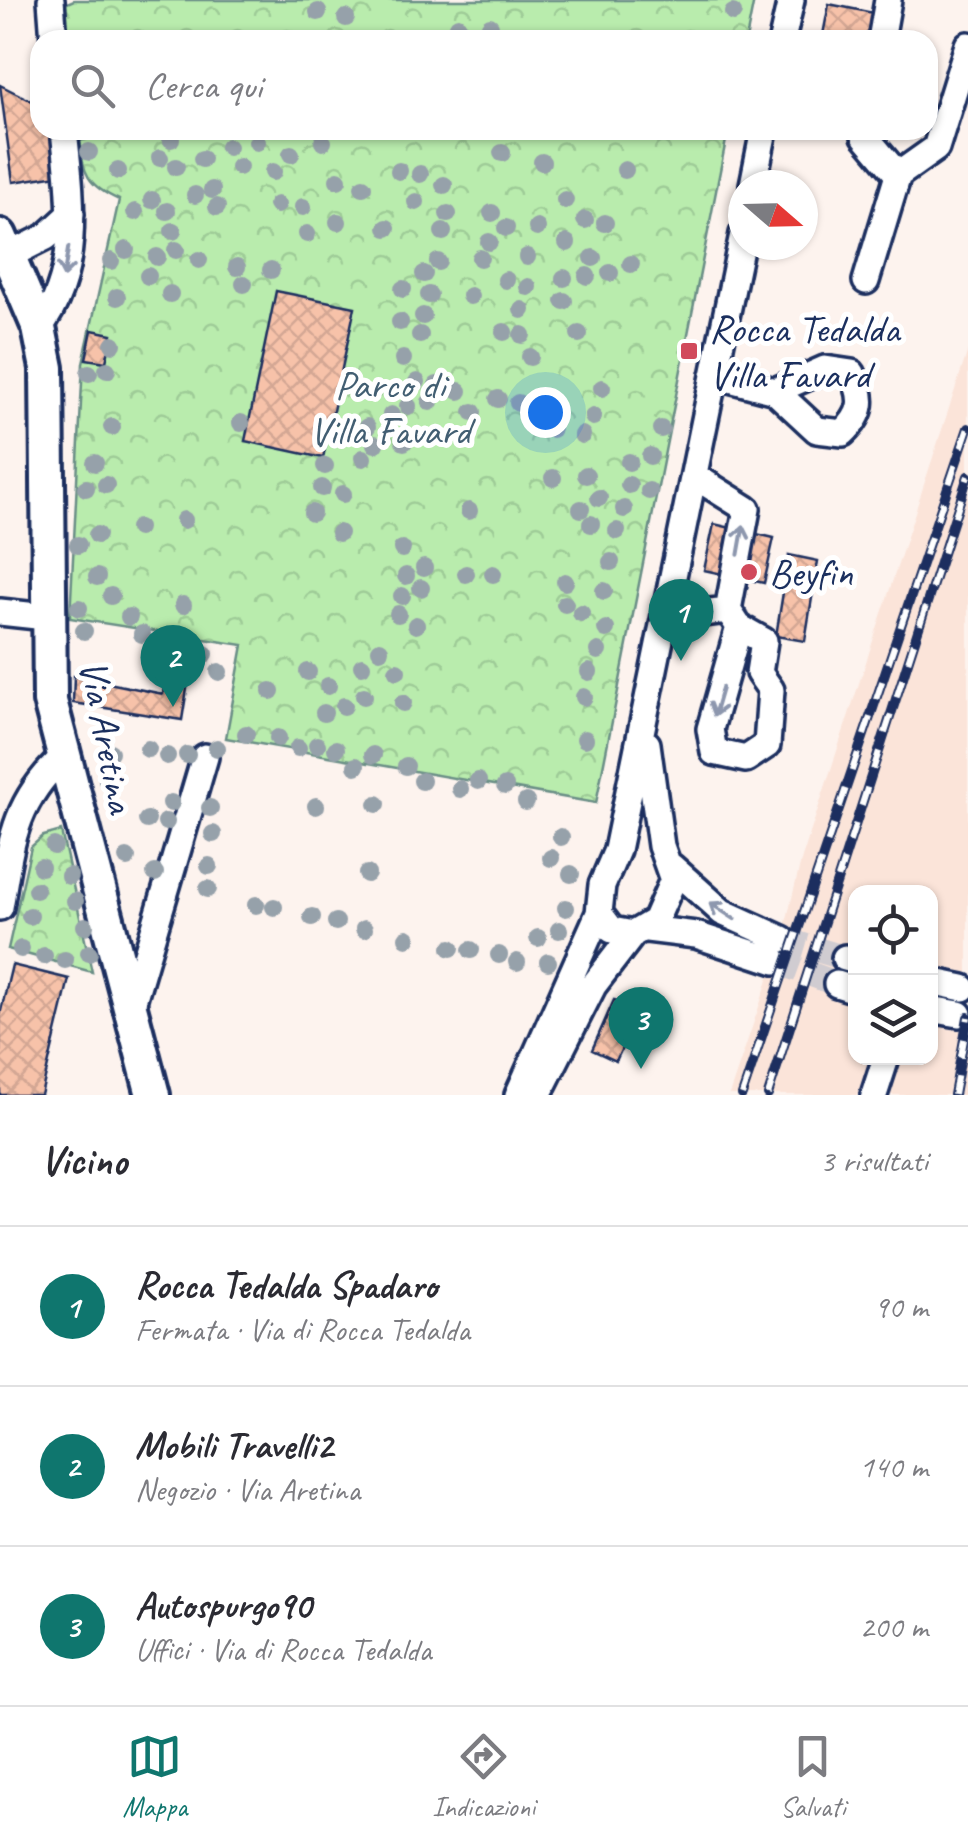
<!DOCTYPE html>
<html lang="it">
<meta charset="utf-8">
<style>
body{margin:0;font-family:Caveat,sans-serif;background:#f2f2f3;color:#2b2b33}
.controls{position:absolute;right:30px;bottom:30px;display:grid;overflow:hidden;border-radius:20px;box-shadow:0 2px 8px #0004}
.controls button{width:90px;height:90px;display:grid;place-items:center;padding:0;border:0;border-bottom:2px solid #e1e1e2;background:#fff;color:#2b2b33;font:50px sans-serif}
.compass{position:absolute;left:728px;top:170px;width:90px;height:90px;border-radius:50%;background:#fff;box-shadow:0 2px 8px #0004;rotate:110deg}
.you{position:absolute;left:545px;top:412px;width:35px;height:35px;margin:-25px;border:8px solid #fff;border-radius:50%;background:#1a73e8;box-shadow:0 0 0 15px #1a73e833}
.badge{display:grid;place-items:center;width:65px;height:65px;border-radius:50%;background:#0f766e;color:#fff;font-size:32px;font-weight:700}
.pin{position:absolute;translate:-50% -82px;filter:drop-shadow(0 2px 5px #0008)}
.pin::after{content:'';position:absolute;top:52px;width:35px;height:30px;background:inherit;clip-path:polygon(0 0,100% 0,50% 100%)}
.list{margin:0;padding:0;list-style:none}
h2{display:flex;justify-content:space-between;align-items:center;height:130px;margin:0;padding:0 40px;font-size:42px}
h2 small{font-size:32px;font-weight:400;color:#7c7c81}
.list li{display:grid;grid-template-columns:65px 1fr auto;gap:30px;align-items:center;box-sizing:border-box;height:160px;padding:0 40px;border-top:2px solid #e1e1e2}
.list b{display:block;font-size:38px;white-space:nowrap}
.list p{margin:0;font-size:32px;white-space:nowrap;color:#7c7c81}
.list em{font-size:32px;font-style:normal;color:#7c7c81}
.icon{flex:none;width:55px;height:55px;fill:none;stroke:currentColor;stroke-width:2;stroke-linecap:round;stroke-linejoin:round}
.map{position:relative;flex:none;width:968px;height:1095px;overflow:hidden}
.search{position:absolute;background:#fff;box-shadow:0 2px 8px #0004;left:30px;right:30px;top:30px;height:110px;display:flex;align-items:center;gap:25px;box-sizing:border-box;padding:0 35px;border-radius:30px;color:#7c7c81;font-size:38px}
.sheet{height:610px;background:#fff}
nav{display:flex;justify-content:space-around;align-items:center;box-sizing:border-box;height:140px;border-top:2px solid #e1e1e2;background:#fff;font-size:28px;color:#7c7c81}
nav a{display:grid;justify-items:center;gap:5px}
nav .on{color:#0f766e}
.map>svg:first-child{display:block}
</style>
<div class="map">
<svg width="968" height="1095" viewBox="0 0 968 1095">
<defs>
<pattern id="forest-crowns" width="20" height="18" patternUnits="userSpaceOnUse" patternTransform="scale(2.5)"><rect width="20" height="18" fill="#b9ecad"/><path d="M2 6a3 3 0 1 1 6 0M12 15a3 3 0 1 1 6 0" fill="none" stroke="#9ecb97"/></pattern>
<pattern id="building-cross-hatch" width="8" height="8" patternUnits="userSpaceOnUse" patternTransform="scale(2.5)"><rect width="8" height="8" fill="#f7c2a9"/><path d="M0 0l8 8M0 8l8-8" fill="none" stroke="#d3a794"/></pattern>
</defs>
<rect width="100%" height="100%" fill="#fdf3ee"/>
<filter id="ink" filterUnits="userSpaceOnUse"><feTurbulence type="fractalNoise" baseFrequency=".01" numOctaves="2"/><feDisplacementMap in="SourceGraphic" scale="20" xChannelSelector="R" yChannelSelector="G"/><feConvolveMatrix kernelMatrix="1 2 1 2 8 2 1 2 1" color-interpolation-filters="sRGB"/></filter>
<g filter="url(#ink)">
<!-- built -->
<path fill="#fbe4d9" fill-rule="evenodd" d="M968,350v745h-239l53,-156 19,-78zM856,892h74v166h-74z"/>
<!-- forest -->
<path fill="url(#forest-crowns)" stroke="#6a8e86" stroke-width="2.5" d="M74,0h680l-8,40h-681l-5,-34z
M78,130h650l-132,673 -370,-65 17,-93 -173,-27 13,-255 36,-163c-38,-17 -35,-31 -41,-70z
M61,831l31,141 -84,-23 23,-102 12,-11z"/>
<!-- building -->
<path fill="url(#building-cross-hatch)" stroke="#1b2f5e" stroke-width="2.5" d="M829,4l44,9 -5,27h-46z
M0,85l40,20v25h11l7,45 -45,7z
M78,130h17l2,7 -16,3z
M276,291l79,16 -32,151 -78,-17z
M92,330l20,4 -6,28 -20,-3z
M714,524l60,14 -10,45 -60,-13z
M789,555l29,6 -13,80 -29,-5z
M166,673l23,3 -7,44 -109,-17 1,-27 89,18z
M12,965l57,14 -28,116h-41v-80z
M614,1000l39,10 -4,26 -20,-3 -13,28 -24,-11z"/>
<g fill="none" stroke-linecap="round" stroke-linejoin="round">
<!-- minor-tunnel -->
<path stroke="#d0ccd1" stroke-width="25" stroke-dasharray="25 12" stroke-linecap="butt" d="M782,939l63,19
M775,961l62,23"/>
<!-- minor casing -->
<g stroke="#1b2f5e" stroke-width="32">
<path id="minor" d="M51,0l3,40
M782,40l9,-40
M881,40l7,-40
M866,130l-1,6 33,39
M753,185l11,-55
M8,256l38,-19 25,-23
M866,281l32,-106 38,-27 32,-103
M39,328c43,-56 32,-132 25,-198
M714,375l61,16 42,39 26,3c21,-20 22,-35 9,-60l-27,-4 -50,22
M728,610l11,17 -29,102 4,23 32,7 21,-14 4,-55 -12,-17 5,-32 -25,-14
M0,612l46,5
M667,617l61,-7 19,-101 -51,-32
M672,867l50,45 60,27
M0,907c11,-62 13,-103 61,-148
M599,913l13,17 21,4 22,-13 18,-41 -12,-34 -14,-102
M647,929l49,6 79,26
M845,958l11,3
M930,981l33,7
M837,984l19,6
M131,1008l74,-251
M930,1009l29,5
M518,1095l81,-182 3,-28 15,-35 126,-616
M538,1095l55,-109 40,-52
M874,1095l12,-37"/>
</g>
<!-- major casing -->
<g stroke="#1b2f5e" stroke-width="40">
<path id="major" d="M0,236l39,92 8,40 3,333 103,394"/>
</g>
<!-- minor -->
<use href="#minor" stroke="#fff" stroke-width="25"/>
<!-- major -->
<use href="#major" stroke="#fff" stroke-width="32"/>
<!-- rail casing -->
<g stroke="#1b2f5e" stroke-width="10">
<path id="rail" d="M742,1095l226,-667
M768,1095l200,-619
M954,1095l14,-78"/>
</g>
<!-- rail -->
<use href="#rail" stroke="#fff" stroke-width="6" stroke-dasharray="19" stroke-linecap="butt"/>
</g>
<!-- trees -->
<g fill="#96a1aa">
<circle cx="318" cy="12" r="9"/>
<circle cx="733" cy="13" r="9"/>
<circle cx="346" cy="18" r="9"/>
<circle cx="458" cy="26" r="9"/>
<circle cx="490" cy="26" r="9"/>
<circle cx="171" cy="139" r="9"/>
<circle cx="257" cy="142" r="9"/>
<circle cx="323" cy="142" r="9"/>
<circle cx="228" cy="147" r="9"/>
<circle cx="89" cy="152" r="9"/>
<circle cx="502" cy="153" r="9"/>
<circle cx="291" cy="154" r="9"/>
<circle cx="160" cy="158" r="9"/>
<circle cx="202" cy="159" r="9"/>
<circle cx="542" cy="162" r="9"/>
<circle cx="176" cy="167" r="9"/>
<circle cx="239" cy="167" r="9"/>
<circle cx="625" cy="170" r="9"/>
<circle cx="118" cy="171" r="9"/>
<circle cx="399" cy="171" r="9"/>
<circle cx="273" cy="172" r="9"/>
<circle cx="420" cy="174" r="9"/>
<circle cx="338" cy="180" r="9"/>
<circle cx="444" cy="185" r="9"/>
<circle cx="363" cy="187" r="9"/>
<circle cx="212" cy="190" r="9"/>
<circle cx="195" cy="195" r="9"/>
<circle cx="152" cy="200" r="9"/>
<circle cx="565" cy="200" r="9"/>
<circle cx="416" cy="202" r="9"/>
<circle cx="277" cy="205" r="9"/>
<circle cx="217" cy="207" r="9"/>
<circle cx="303" cy="207" r="9"/>
<circle cx="167" cy="211" r="9"/>
<circle cx="135" cy="212" r="9"/>
<circle cx="492" cy="213" r="9"/>
<circle cx="448" cy="214" r="9"/>
<circle cx="585" cy="220" r="9"/>
<circle cx="338" cy="222" r="9"/>
<circle cx="605" cy="223" r="9"/>
<circle cx="387" cy="228" r="9"/>
<circle cx="506" cy="228" r="9"/>
<circle cx="537" cy="228" r="9"/>
<circle cx="173" cy="231" r="9"/>
<circle cx="443" cy="232" r="9"/>
<circle cx="307" cy="234" r="9"/>
<circle cx="489" cy="242" r="9"/>
<circle cx="567" cy="243" r="9"/>
<circle cx="126" cy="250" r="9"/>
<circle cx="176" cy="250" r="9"/>
<circle cx="157" cy="257" r="9"/>
<circle cx="527" cy="257" r="9"/>
<circle cx="480" cy="258" r="9"/>
<circle cx="593" cy="258" r="9"/>
<circle cx="199" cy="260" r="9"/>
<circle cx="111" cy="261" r="9"/>
<circle cx="438" cy="262" r="9"/>
<circle cx="631" cy="264" r="9"/>
<circle cx="237" cy="267" r="9"/>
<circle cx="271" cy="270" r="9"/>
<circle cx="610" cy="273" r="9"/>
<circle cx="424" cy="274" r="9"/>
<circle cx="148" cy="276" r="9"/>
<circle cx="587" cy="276" r="9"/>
<circle cx="564" cy="278" r="9"/>
<circle cx="506" cy="280" r="9"/>
<circle cx="244" cy="284" r="9"/>
<circle cx="528" cy="287" r="9"/>
<circle cx="403" cy="289" r="9"/>
<circle cx="170" cy="294" r="9"/>
<circle cx="429" cy="295" r="9"/>
<circle cx="470" cy="296" r="9"/>
<circle cx="117" cy="297" r="9"/>
<circle cx="564" cy="301" r="9"/>
<circle cx="522" cy="310" r="9"/>
<circle cx="423" cy="316" r="9"/>
<circle cx="400" cy="322" r="9"/>
<circle cx="504" cy="332" r="9"/>
<circle cx="579" cy="334" r="9"/>
<circle cx="420" cy="335" r="9"/>
<circle cx="522" cy="335" r="9"/>
<circle cx="113" cy="344" r="9"/>
<circle cx="530" cy="357" r="9"/>
<circle cx="403" cy="359" r="9"/>
<circle cx="107" cy="370" r="9"/>
<circle cx="89" cy="373" r="9"/>
<circle cx="417" cy="382" r="9"/>
<circle cx="437" cy="385" r="9"/>
<circle cx="602" cy="388" r="9"/>
<circle cx="459" cy="391" r="9"/>
<circle cx="498" cy="399" r="9"/>
<circle cx="430" cy="402" r="9"/>
<circle cx="518" cy="403" r="9"/>
<circle cx="408" cy="406" r="9"/>
<circle cx="541" cy="406" r="9"/>
<circle cx="473" cy="412" r="9"/>
<circle cx="391" cy="415" r="9"/>
<circle cx="593" cy="417" r="9"/>
<circle cx="241" cy="423" r="9"/>
<circle cx="112" cy="427" r="9"/>
<circle cx="367" cy="427" r="9"/>
<circle cx="552" cy="429" r="9"/>
<circle cx="661" cy="429" r="9"/>
<circle cx="582" cy="435" r="9"/>
<circle cx="404" cy="442" r="9"/>
<circle cx="375" cy="444" r="9"/>
<circle cx="650" cy="456" r="9"/>
<circle cx="363" cy="458" r="9"/>
<circle cx="629" cy="462" r="9"/>
<circle cx="95" cy="463" r="9"/>
<circle cx="325" cy="466" r="9"/>
<circle cx="586" cy="475" r="9"/>
<circle cx="553" cy="478" r="9"/>
<circle cx="106" cy="485" r="9"/>
<circle cx="629" cy="485" r="9"/>
<circle cx="86" cy="488" r="9"/>
<circle cx="322" cy="488" r="9"/>
<circle cx="649" cy="491" r="9"/>
<circle cx="343" cy="494" r="9"/>
<circle cx="599" cy="498" r="9"/>
<circle cx="581" cy="509" r="9"/>
<circle cx="624" cy="509" r="9"/>
<circle cx="469" cy="511" r="9"/>
<circle cx="312" cy="513" r="9"/>
<circle cx="184" cy="520" r="9"/>
<circle cx="591" cy="524" r="9"/>
<circle cx="138" cy="528" r="9"/>
<circle cx="617" cy="531" r="9"/>
<circle cx="339" cy="533" r="9"/>
<circle cx="97" cy="535" r="9"/>
<circle cx="78" cy="545" r="9"/>
<circle cx="402" cy="549" r="9"/>
<circle cx="611" cy="562" r="9"/>
<circle cx="424" cy="568" r="9"/>
<circle cx="466" cy="574" r="9"/>
<circle cx="493" cy="574" r="9"/>
<circle cx="406" cy="576" r="9"/>
<circle cx="97" cy="577" r="9"/>
<circle cx="565" cy="582" r="9"/>
<circle cx="421" cy="588" r="9"/>
<circle cx="604" cy="591" r="9"/>
<circle cx="111" cy="596" r="9"/>
<circle cx="402" cy="596" r="9"/>
<circle cx="565" cy="604" r="9"/>
<circle cx="183" cy="605" r="9"/>
<circle cx="79" cy="608" r="9"/>
<circle cx="581" cy="613" r="9"/>
<circle cx="398" cy="614" r="9"/>
<circle cx="129" cy="617" r="9"/>
<circle cx="416" cy="625" r="9"/>
<circle cx="606" cy="629" r="9"/>
<circle cx="84" cy="631" r="9"/>
<circle cx="142" cy="634" r="9"/>
<circle cx="380" cy="650" r="9"/>
<circle cx="598" cy="651" r="9"/>
<circle cx="205" cy="654" r="9"/>
<circle cx="362" cy="666" r="9"/>
<circle cx="397" cy="671" r="9"/>
<circle cx="219" cy="672" r="9"/>
<circle cx="308" cy="672" r="9"/>
<circle cx="589" cy="672" r="9"/>
<circle cx="328" cy="686" r="9"/>
<circle cx="271" cy="691" r="9"/>
<circle cx="364" cy="696" r="9"/>
<circle cx="584" cy="697" r="9"/>
<circle cx="403" cy="703" r="9"/>
<circle cx="344" cy="706" r="9"/>
<circle cx="324" cy="713" r="9"/>
<circle cx="246" cy="734" r="9"/>
<circle cx="278" cy="738" r="9"/>
<circle cx="585" cy="739" r="9"/>
<circle cx="317" cy="745" r="9"/>
<circle cx="217" cy="748" r="9"/>
<circle cx="298" cy="748" r="9"/>
<circle cx="148" cy="749" r="9"/>
<circle cx="336" cy="749" r="9"/>
<circle cx="110" cy="752" r="9"/>
<circle cx="187" cy="755" r="9"/>
<circle cx="373" cy="755" r="9"/>
<circle cx="167" cy="756" r="9"/>
<circle cx="356" cy="766" r="9"/>
<circle cx="406" cy="766" r="9"/>
<circle cx="107" cy="781" r="9"/>
<circle cx="422" cy="781" r="9"/>
<circle cx="478" cy="781" r="9"/>
<circle cx="505" cy="786" r="9"/>
<circle cx="460" cy="789" r="9"/>
<circle cx="526" cy="802" r="9"/>
<circle cx="171" cy="803" r="9"/>
<circle cx="377" cy="804" r="9"/>
<circle cx="316" cy="806" r="9"/>
<circle cx="210" cy="808" r="9"/>
<circle cx="147" cy="820" r="9"/>
<circle cx="166" cy="822" r="9"/>
<circle cx="213" cy="834" r="9"/>
<circle cx="561" cy="837" r="9"/>
<circle cx="54" cy="846" r="9"/>
<circle cx="127" cy="858" r="9"/>
<circle cx="551" cy="858" r="9"/>
<circle cx="209" cy="866" r="9"/>
<circle cx="41" cy="867" r="9"/>
<circle cx="155" cy="873" r="9"/>
<circle cx="367" cy="874" r="9"/>
<circle cx="571" cy="874" r="9"/>
<circle cx="69" cy="876" r="9"/>
<circle cx="208" cy="889" r="9"/>
<circle cx="36" cy="890" r="9"/>
<circle cx="75" cy="901" r="9"/>
<circle cx="256" cy="905" r="9"/>
<circle cx="274" cy="907" r="9"/>
<circle cx="566" cy="908" r="9"/>
<circle cx="30" cy="916" r="9"/>
<circle cx="312" cy="917" r="9"/>
<circle cx="336" cy="922" r="9"/>
<circle cx="85" cy="926" r="9"/>
<circle cx="364" cy="929" r="9"/>
<circle cx="559" cy="930" r="9"/>
<circle cx="407" cy="938" r="9"/>
<circle cx="538" cy="938" r="9"/>
<circle cx="451" cy="948" r="9"/>
<circle cx="21" cy="949" r="9"/>
<circle cx="471" cy="950" r="9"/>
<circle cx="89" cy="953" r="9"/>
<circle cx="499" cy="955" r="9"/>
<circle cx="44" cy="956" r="9"/>
<circle cx="65" cy="960" r="9"/>
<circle cx="517" cy="962" r="9"/>
<circle cx="548" cy="962" r="9"/>
</g>
<!-- one-way arrows -->
<defs><path id="oneway-shaft" d="M-6 0H5M1.5-3L5.5 0L1.5 3" fill="none" stroke-width="1.6" stroke-linecap="round" stroke-linejoin="round" transform="scale(2.5)"/></defs>
<g stroke="#8d97ae">
<use href="#oneway-shaft" transform="translate(66 262) rotate(99)"/>
<use href="#oneway-shaft" transform="translate(741 540) rotate(-80)"/>
<use href="#oneway-shaft" transform="translate(718 702) rotate(106)"/>
<use href="#oneway-shaft" transform="translate(722 911) rotate(-147)"/>
</g>
</g>
<!-- markers -->
<g fill="#d1495b" stroke="#fff" stroke-width="4">
<rect x="679" y="341" width="20" height="20" rx="5"/>
<circle cx="749" cy="572" r="10"/>
</g>
<g text-anchor="middle" stroke-width="10" stroke-linejoin="round" paint-order="stroke">
<!-- poi labels -->
<g font-size="40" fill="#1b2f5e" stroke="#fff" text-anchor="start">
<text x="709" y="342">Rocca Tedalda<tspan x="709" dy="46">Villa Favard</tspan></text>
<text x="769" y="586">Beyfin</text>
</g>
<!-- park labels -->
<g font-size="40" fill="#425e72" stroke="#fff">
<text x="390" y="398">Parco di<tspan x="390" dy="46">Villa Favard</tspan></text>
</g>
<!-- street labels -->
<g font-size="40" fill="#1b2f5e" stroke="#fff">
<text transform="translate(108 736) rotate(79)" y="14">Via Aretina</text>
</g>
</g>
</svg>
<div class="controls">
<button><svg class="icon" aria-label="locate" viewBox="0 0 24 24"><circle cx="12" cy="12" r="6"/><path d="M12 2v4M12 18v4M2 12h4M18 12h4"/></svg></button>
<button><svg class="icon" aria-label="layers" viewBox="0 0 24 24"><path d="M12 4l9 5-9 5-9-5zM3 14l9 5 9-5"/></svg></button>
</div>
<svg class="compass" viewBox="-18 -18 36 36"><path d="M0-13l5 13h-10z" fill="#e53935"/><path d="M0 13l5-13h-10z" fill="#7c7c81"/></svg>
<div class="you"></div>
<div class="pin badge" style="left:681px;top:661px">1</div>
<div class="pin badge" style="left:173px;top:707px">2</div>
<div class="pin badge" style="left:641px;top:1069px">3</div>
<div class="search"><svg class="icon" aria-label="search" viewBox="0 0 24 24"><circle cx="10" cy="10" r="6"/><path d="M15 15l6 6"/></svg>Cerca qui</div>
</div>
<section class="sheet">
<h2>Vicino<small>3 risultati</small></h2>
<ul class="list">
<li><span class="badge">1</span><div><b>Rocca Tedalda Spadaro</b><p>Fermata · Via di Rocca Tedalda</p></div><em>90 m</em></li>
<li><span class="badge">2</span><div><b>Mobili Travelli2</b><p>Negozio · Via Aretina</p></div><em>140 m</em></li>
<li><span class="badge">3</span><div><b>Autospurgo90</b><p>Uffici · Via di Rocca Tedalda</p></div><em>200 m</em></li>
</ul>
</section>
<nav>
<a class="on"><svg class="icon" aria-label="map" viewBox="0 0 24 24"><path d="M3 6l6-2 6 2 6-2v14l-6 2-6-2-6 2zM9 4v14M15 6v14"/></svg>Mappa</a>
<a><svg class="icon" aria-label="directions" viewBox="0 0 24 24"><path d="M12 3l9 9-9 9-9-9zM9 14v-3h6M13 9l2 2-2 2"/></svg>Indicazioni</a>
<a><svg class="icon" aria-label="saved" viewBox="0 0 24 24"><path d="M7 4h10v16l-5-4-5 4z"/></svg>Salvati</a>
</nav>
